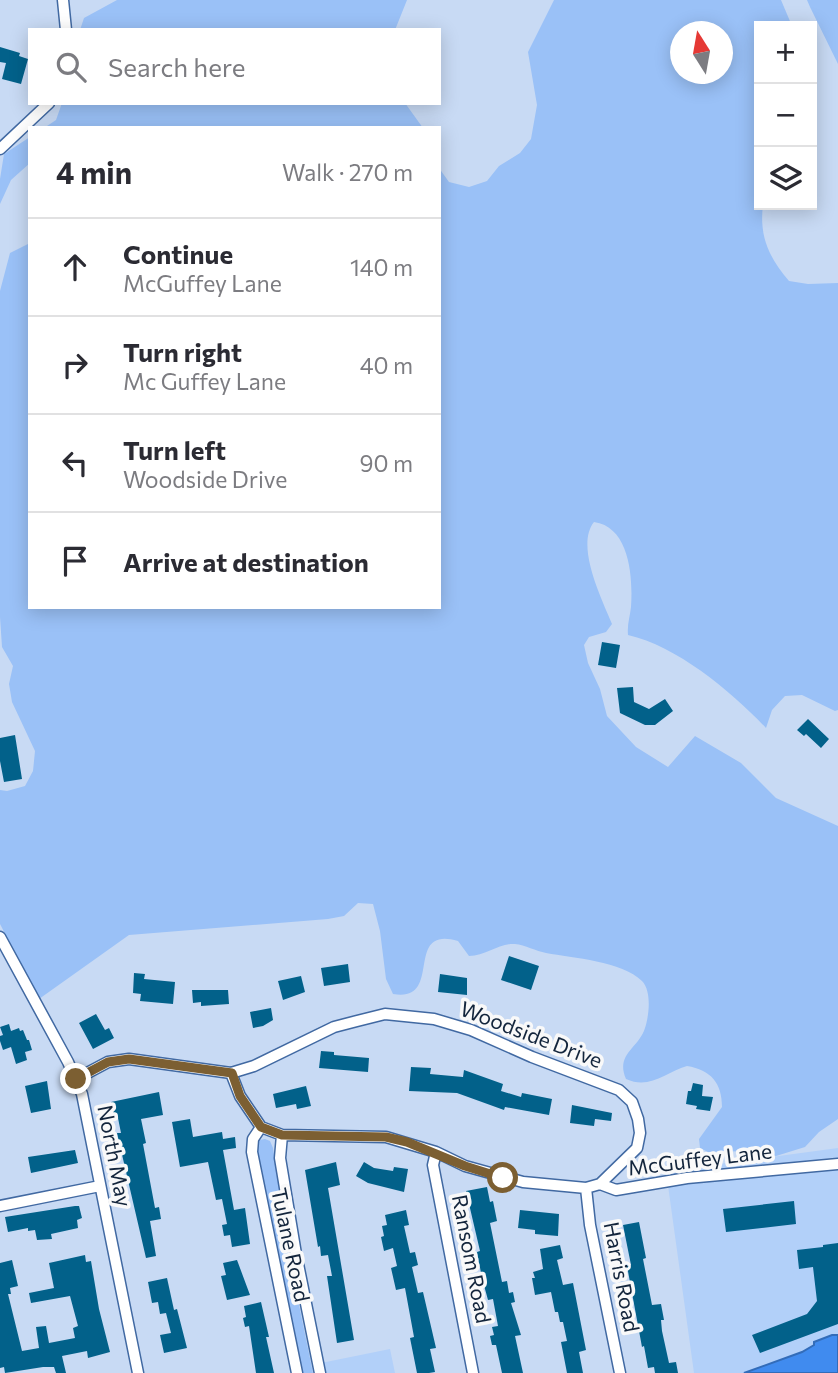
<!DOCTYPE html>
<meta charset="utf-8">
<style>
body{margin:0;font-family:Commissioner,sans-serif;background:#f2f2f3;color:#2b2b33}
.controls{position:absolute;right:21px;top:21px;display:grid;overflow:hidden;border-radius:0px;box-shadow:0 4px 18px #0003}
.controls button{width:63px;height:63px;display:grid;place-items:center;padding:0;border:0;border-bottom:2px solid #e1e1e2;background:#fff;color:#2b2b33;font:35px sans-serif}
.compass{position:absolute;left:670px;top:21px;width:63px;height:63px;border-radius:50%;background:#fff;box-shadow:0 4px 18px #0003;rotate:349deg}
.stop{position:absolute;width:21px;height:21px;margin:-16px;border:5px solid #7c5f32;border-radius:50%;background:#fff}
.stop.end{background:#7c5f32;border-color:#fff;box-shadow:0 2px 7px #0008}
.list{margin:0;padding:0;list-style:none}
h2{display:flex;justify-content:space-between;align-items:center;height:91px;margin:0;padding:0 28px;font-size:30px}
h2 small{font-size:23px;font-weight:400;color:#7c7c81}
.list li{display:grid;grid-template-columns:46px 1fr auto;gap:21px;align-items:center;box-sizing:border-box;height:98px;padding:0 28px;border-top:2px solid #e1e1e2}
.list b{display:block;font-size:26px;white-space:nowrap}
.list p{margin:0;font-size:23px;white-space:nowrap;color:#7c7c81}
.list em{font-size:23px;font-style:normal;color:#7c7c81}
.icon{flex:none;width:38px;height:38px;fill:none;stroke:currentColor;stroke-width:2;stroke-linecap:round;stroke-linejoin:round}
.map{position:relative;flex:none;width:838px;height:1373px;overflow:hidden}
.search{position:absolute;background:#fff;box-shadow:0 4px 18px #0003;left:28px;top:28px;width:413px;height:77px;display:flex;align-items:center;gap:18px;box-sizing:border-box;padding:0 24px;border-radius:0px;color:#7c7c81;font-size:26px}
.panel{position:absolute;background:#fff;box-shadow:0 4px 18px #0003;left:28px;top:126px;width:413px;height:483px;border-radius:0px}
.map>svg:first-child{display:block}
</style>
<div class="map">
<svg width="838" height="1373" viewBox="0 0 838 1373">
<rect width="100%" height="100%" fill="#c8daf4"/>
<!-- built -->
<path fill="#b2d0f9" d="M838,1148v225h-144l-28,-202z
M390,1349l5,24h-72l-2,-10z"/>
<!-- green -->
<path fill="#9ac1f7" fill-rule="evenodd" d="M117,0h290l-12,30h-315l4,-12z
M554,0h227l11,26h-33v179h4c-4,31 6,53 26,76l19,3 30,-1v427l-3,1 -33,-16 -17,1 -13,14 -6,18c-34,-36 -89,-82 -138,-93 -1,-11 2,-18 3,-28 2,-29 -1,-80 -37,-85 -19,24 8,77 18,102l-6,8 -17,5 -5,8 4,18 12,26 7,27 29,31 32,20 27,-31 46,27 35,35 62,28v293l-19,13 -14,15 -29,9 -28,-5 -40,1 -8,-4 -1,-9 23,-32c0,-24 -11,-37 -35,-41 -21,6 -37,24 -61,13 -11,-25 13,-31 19,-51 4,-12 7,-37 -3,-47 -20,-20 -69,-23 -96,-28 -10,-2 -21,-8 -31,-9 -16,-1 -29,12 -46,12l-11,-15c-56,-16 -13,62 -65,53l-7,-15 -6,-48 -7,-27 -15,-1 -14,13 -16,3 -199,16 -90,64 -39,-75v-134l7,1 18,-5 8,-15 2,-20 -23,-49 -3,-18 4,-18 -11,-19 -2,-30v-326l10,-38 20,-10v364h409v-439l10,14 20,5 18,-6 12,-15 21,-13 11,-14 6,-34 -9,-53zM680,32h42v42h-42z
M807,0h31v64l-28,-57z
M62,103h343l18,25h-379l12,-8z
M30,137v26l-19,17 -11,24v-25l4,-25z
M265,1139l5,2 3,7 25,152 15,73h-13l-45,-227 4,-6z"/>
<!-- water -->
<path fill="#408bef" stroke="#326cb9" stroke-width="2" d="M832,1335h6v38h-94l58,-21 12,-7v-3z"/>
<!-- building -->
<path fill="#02618a" d="M0,47l20,6 -1,3 9,3 -7,25 -19,-5 4,-16 -6,-1z
M602,642l18,3 -4,23 -18,-3z
M633,687l1,15 15,7 16,-10 8,12 -18,14h-10l-25,-12 -3,-25z
M808,719l21,20 -8,9 -15,-14 -2,2 -7,-6z
M15,735l7,44 -18,3 -4,-21v-23z
M509,956l30,10 -8,24 -30,-10z
M348,964l2,18 -26,4 -3,-18z
M134,973l11,1 -1,5 31,3 -2,22 -33,-3 1,-7 -8,-1z
M440,974l27,4v17l-29,-3z
M301,976l4,16 -22,8 -5,-19z
M192,990h36l1,14 -28,2v-4l-8,1z
M271,1008l2,12 -10,6 -10,2 -3,-16z
M96,1014l9,16 4,-2 5,10 -21,11 -14,-26z
M9,1024l2,7 8,-3 1,3 3,-1 4,10h2l3,10 -7,2 2,8 -11,4 -5,-17 -8,3 -3,-9v-5l3,-1 -3,-8z
M321,1051l13,1v3l35,3 -1,14 -49,-4z
M411,1067l20,1 -1,6 33,3 1,-7 39,14 -2,7 20,6 1,-4 30,6 -3,16 -44,-8 -1,3 -47,-17 -48,-2z
M47,1081l4,28 -20,4 -6,-27z
M693,1083l10,2 -1,11 11,1 -3,14 -14,-2 1,-3 -11,-2 2,-13h3z
M306,1086l5,20 -14,3 -1,-5 -20,4 -3,-14z
M159,1092l4,23 -22,4 5,24 -3,1 12,64 4,-1 2,12 -11,2 6,35 -10,2 -29,-125h4l-4,-20h-4l-2,-11z
M572,1105l40,8 -1,8 -16,-2 -1,7 -24,-3z
M190,1119l3,18 29,-5 1,7 12,-2 1,11 -13,2 11,60 11,-2 5,36 -18,3 -2,-12 -6,1 -2,-11 5,-1 -5,-25 -6,1 -8,-38 -28,5 -8,-45z
M75,1150l3,13 -47,10 -3,-16z
M336,1162l4,23 -12,3 26,152 -17,3 -10,-67h5l-4,-21 -7,1 -1,-10 -2,1 -13,-77z
M364,1162l10,6 19,3 1,-4 14,2 -4,23 -36,-9 -12,-7z
M487,1187l3,15 3,-1 4,20 -7,2 12,59 5,-1 2,12 4,-1 2,10 -4,1 10,32 -6,1 8,37h-21l-6,-28h-4l-2,-9 4,-1 -2,-8 6,-1 -5,-27 -5,1 -6,-22 -5,-26 3,-1 -14,-60z
M794,1201l2,23 -70,8 -3,-23z
M75,1206h4l3,12 -5,2 1,8 -27,6 1,5 -15,1 -2,-10 -7,1v-3l-20,4 -3,-15z
M406,1210l3,15 -5,1 6,27 5,-1 3,13 -6,2 6,26 5,-1 13,56 -6,1 5,23 -6,1h-12l-7,-35 4,-1 -9,-49 -9,2 -5,-22 6,-2 -4,-18 -9,3 -3,-14 3,-1 -2,-10 5,-1 -2,-10z
M520,1210l39,4 -1,22 -23,-2v-4l-17,-2z
M639,1222l7,36 -3,1 9,46 9,-1 3,16h-3l1,11 7,32 7,-1 2,11h-23l-1,-6 -6,1 -4,-22 -2,1 -15,-81 4,-1 -8,-40z
M838,1243v81l-78,29 -8,-18 55,-21 10,-13 -4,-34 -14,2 -2,-19 26,-3v-2z
M560,1245l3,13 -6,2 6,25 10,-2 13,67 -7,2 4,21h-16l-6,-31 6,-1 -4,-19h-3l-2,-10h-3l-4,-20 -16,3 -3,-17h3l-2,-6 10,-3 -3,-20z
M85,1255l1,7 5,-1 8,48 11,43 -22,6 -1,-7 -25,5 4,17h-10l-2,-6h-11l-38,6 -1,-6 -4,1v-105l12,-3 6,26 -8,2 1,6h-3l14,57 17,-3 -3,-21 10,-1 3,17 26,-5 -2,-10 5,-2 -8,-30 -39,7 -2,-10 25,-5 -5,-25z
M237,1260l13,35 -23,5 -6,-24 5,-1 -3,-12z
M167,1278l7,32 3,-1 10,39 -23,5 -4,-18 11,-2 -5,-20 -6,1 -2,-12 -6,1 -4,-21z
M261,1302l8,35h-3l8,36h-18l-7,-47 -4,1 -2,-9 3,-1 -2,-11z"/>
<g fill="none" stroke-linecap="round" stroke-linejoin="round">
<!-- minor casing -->
<g stroke="#4169a2" stroke-width="13">
<path id="minor" d="M63,0l3,30
M0,149l49,-46
M0,937l68,125 14,32 56,279
M231,1073l9,23 21,31 21,8 104,2 50,15 29,14 58,16 63,6 14,-4 16,6 71,-12 151,-14
M76,1079l32,-17 21,-3 102,14 23,-7 80,-39 23,-6 28,-7 49,5 37,11 61,27 87,33 13,12 6,17 2,14 -3,15 -37,36
M261,1127l-8,12 -1,13 45,221
M282,1135l-2,23 16,96 24,119
M436,1152l-3,13 40,208
M586,1188l4,37 30,148
M0,1206l100,-20"/>
</g>
<!-- minor -->
<use href="#minor" stroke="#fff" stroke-width="10"/>
</g>
<g fill="none" stroke-linecap="round" stroke-linejoin="round">
<!-- route -->
<path stroke="#7c5f32" stroke-width="9" d="M76,1079l32,-17 21,-3 103,14 8,23 21,31 21,8 104,2 21,5 58,24 38,12"/>
</g>
<g text-anchor="middle" stroke-width="7" stroke-linejoin="round" paint-order="stroke">
<!-- street labels -->
<g font-size="21" fill="#13253c" stroke="#f9f9f9">
<text transform="translate(531 1035) rotate(21)" y="7">Woodside Drive</text>
<text transform="translate(114 1156) rotate(79)" y="7">North May</text>
<text transform="translate(700 1160) rotate(-7)" y="7">McGuffey Lane</text>
<text transform="translate(290 1245) rotate(78)" y="7">Tulane Road</text>
<text transform="translate(471 1259) rotate(79)" y="7">Ransom Road</text>
<text transform="translate(621 1277) rotate(79)" y="7">Harris Road</text>
</g>
</g>
</svg>
<div class="controls">
<button>+</button>
<button>−</button>
<button><svg class="icon" aria-label="layers" viewBox="0 0 24 24"><path d="M12 4l9 5-9 5-9-5zM3 14l9 5 9-5"/></svg></button>
</div>
<svg class="compass" viewBox="-18 -18 36 36"><path d="M0-13l5 13h-10z" fill="#e53935"/><path d="M0 13l5-13h-10z" fill="#7c7c81"/></svg>
<div class="stop" style="left:503px;top:1178px"></div>
<div class="stop end" style="left:76px;top:1079px"></div>
<div class="search"><svg class="icon" aria-label="search" viewBox="0 0 24 24"><circle cx="10" cy="10" r="6"/><path d="M15 15l6 6"/></svg>Search here</div>
<section class="panel">
<h2>4 min<small>Walk · 270 m</small></h2>
<ul class="list">
<li><svg class="icon" aria-label="ahead" viewBox="0 0 24 24"><path d="M12 20V5M6 11l6-6 6 6"/></svg><div><b>Continue</b><p>McGuffey Lane</p></div><em>140 m</em></li>
<li><svg class="icon" aria-label="right" viewBox="0 0 24 24"><path d="M7 20v-9h11M14 6l5 5-5 5"/></svg><div><b>Turn right</b><p>Mc Guffey Lane</p></div><em>40 m</em></li>
<li><svg class="icon" aria-label="left" viewBox="0 0 24 24"><path d="M17 20v-9H6M10 6l-5 5 5 5"/></svg><div><b>Turn left</b><p>Woodside Drive</p></div><em>90 m</em></li>
<li><svg class="icon" aria-label="arrive" viewBox="0 0 24 24"><path d="M6 21V4h12l-3 4 3 4H6"/></svg><div><b>Arrive at destination</b></div></li>
</ul>
</section>
</div>
